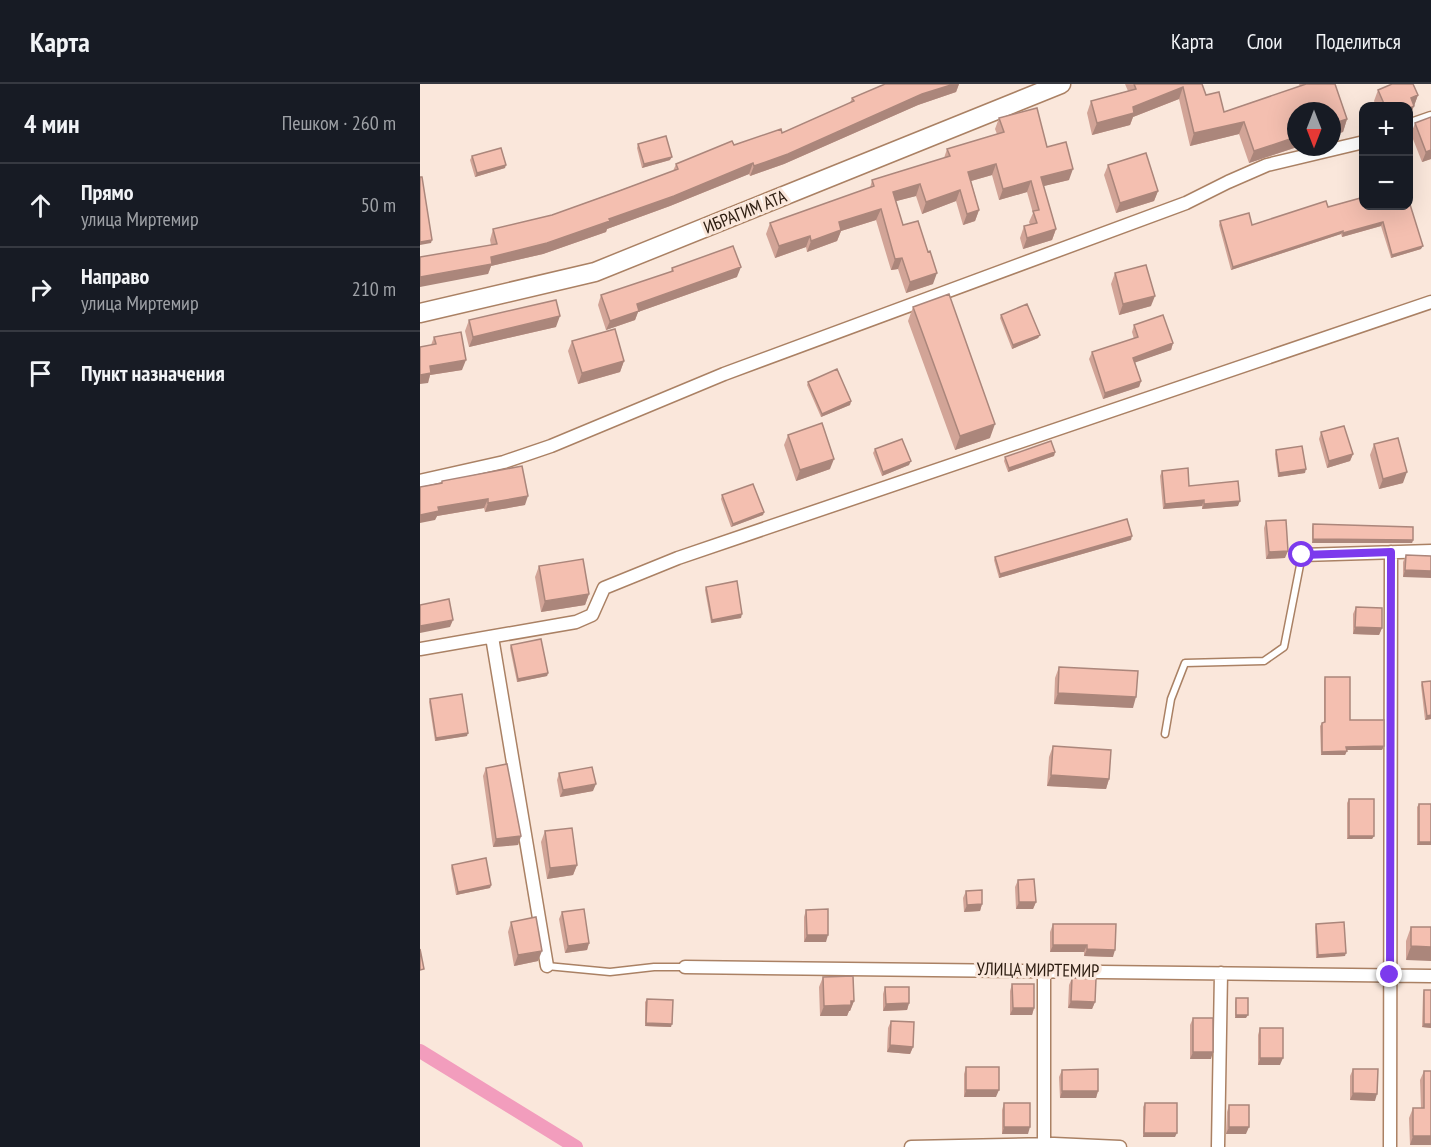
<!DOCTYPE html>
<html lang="ru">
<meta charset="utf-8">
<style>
body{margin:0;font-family:"PT Sans Narrow",sans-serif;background:#242831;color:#f1f3f6}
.controls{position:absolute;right:18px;top:18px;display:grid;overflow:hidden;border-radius:12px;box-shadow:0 6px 24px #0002}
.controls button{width:54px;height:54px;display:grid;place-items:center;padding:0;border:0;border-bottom:2px solid #363941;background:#171b24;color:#f1f3f6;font:30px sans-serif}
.compass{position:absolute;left:867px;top:18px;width:54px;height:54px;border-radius:50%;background:#171b24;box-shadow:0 6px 24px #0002;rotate:180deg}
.stop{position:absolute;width:18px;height:18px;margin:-14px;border:4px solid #7c3aed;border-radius:50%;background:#fff}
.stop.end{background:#7c3aed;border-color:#fff;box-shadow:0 2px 6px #0008}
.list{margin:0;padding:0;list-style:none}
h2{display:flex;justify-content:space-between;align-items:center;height:78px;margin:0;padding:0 24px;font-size:26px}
h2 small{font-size:20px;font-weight:400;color:#9ea1a6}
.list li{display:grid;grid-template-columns:39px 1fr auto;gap:18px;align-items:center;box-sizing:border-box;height:84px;padding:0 24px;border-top:2px solid #363941}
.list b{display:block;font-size:22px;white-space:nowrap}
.list p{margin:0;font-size:20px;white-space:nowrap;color:#9ea1a6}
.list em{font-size:20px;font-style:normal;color:#9ea1a6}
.icon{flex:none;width:33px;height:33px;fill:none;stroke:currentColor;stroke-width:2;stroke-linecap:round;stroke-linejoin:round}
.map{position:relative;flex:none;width:1011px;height:1063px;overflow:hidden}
header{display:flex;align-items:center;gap:36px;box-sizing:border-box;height:84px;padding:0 30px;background:#171b24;border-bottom:2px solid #363941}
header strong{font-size:28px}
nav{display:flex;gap:33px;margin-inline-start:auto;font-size:21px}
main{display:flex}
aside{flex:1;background:#171b24}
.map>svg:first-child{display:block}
</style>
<header>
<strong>Карта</strong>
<nav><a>Карта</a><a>Слои</a><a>Поделиться</a></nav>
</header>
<main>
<aside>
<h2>4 мин<small>Пешком · 260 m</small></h2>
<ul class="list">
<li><svg class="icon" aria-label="ahead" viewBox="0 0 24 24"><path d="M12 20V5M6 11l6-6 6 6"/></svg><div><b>Прямо</b><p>улица Миртемир</p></div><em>50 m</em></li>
<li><svg class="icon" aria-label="right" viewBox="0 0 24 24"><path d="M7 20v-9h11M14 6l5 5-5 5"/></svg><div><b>Направо</b><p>улица Миртемир</p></div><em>210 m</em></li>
<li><svg class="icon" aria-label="arrive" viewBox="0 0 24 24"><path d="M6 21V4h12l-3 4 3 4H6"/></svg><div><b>Пункт назначения</b></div></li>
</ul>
</aside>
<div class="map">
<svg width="1011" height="1063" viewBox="0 0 1011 1063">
<rect width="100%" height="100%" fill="#fae7db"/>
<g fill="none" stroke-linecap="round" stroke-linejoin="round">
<!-- canal -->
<path stroke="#f29dbd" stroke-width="14" d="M0,967l156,96"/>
<!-- lane casing -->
<g stroke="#aa8164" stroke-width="9">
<path id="lane" d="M745,650l6,-35 14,-36 79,-2 20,-14 18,-92
M127,882l63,6 44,-5h31"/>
</g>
<!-- street casing -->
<g stroke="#aa8164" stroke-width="15">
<path id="street" d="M988,42l23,-8
M0,397l84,-19 47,-16 173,-72 462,-171 42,-21 39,-17 97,-23
M882,471l129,-4
M72,553l55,329
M0,565l156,-27 16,-7 12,-27 74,-30 753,-256
M265,883l746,9
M624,886v174
M491,1063l143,-3 66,3
M798,1063l3,-174
M970,1063l1,-595"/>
</g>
<!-- secondary casing -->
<g stroke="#aa8164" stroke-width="21">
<path id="secondary" d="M0,229l175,-41 466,-188"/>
</g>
<!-- lane -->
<use href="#lane" stroke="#fff" stroke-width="6"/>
<!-- street -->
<use href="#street" stroke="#fff" stroke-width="12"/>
<!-- secondary -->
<use href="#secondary" stroke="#fff" stroke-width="18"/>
</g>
<!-- wall -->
<path fill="#d2a497" d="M465,0h74l-3,8 -38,13 -134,59 -34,12 -1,-2 -79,32 -63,23 -1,3 -63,22 -52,12 -3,8 3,-29 -1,-5 3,-11 59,-14 121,-44 3,-7 58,-19 48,-12 68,-30 2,-5z
M705,0h77l4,11 18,17 76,-26 -1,-2h36l12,35 -4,13 -94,31 -10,-29 -49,12 -11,-47 -46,18 -3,8 -38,10 -5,-22 4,-12 37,-10z
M993,1l5,10 -8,21 -2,-10h-32l-2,-5 4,-11z
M1011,33v42l-9,3 -11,-28 4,-11z
M579,34l48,29 22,33 -26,6 13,43 -4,11 -29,9 -3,-11 4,-12 6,-1 -1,-3 4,-9 -6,-21 -28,8 -7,-25 -21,6 8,29 -4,11 -12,4 -7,-24 -34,13 -6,-18 -20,5 7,24 30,59 -27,9 -8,-24 -7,1 -15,-50 -35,11 -4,10 -30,11 -1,-5 -31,11 -9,-24 4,-11 100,-35 2,-8 72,-22 3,-9 50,-15 -2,-5z
M218,60l32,16 -28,8 -5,-20z
M52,72l33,12 -30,9 -5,-17z
M688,81l50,26 -4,10 -38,12 -12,-38z
M908,123l42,2 51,40 -30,9 -10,-32 -39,11 -1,-3 -110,36 -12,-45 1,-4 32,4z
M252,184l65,9 -99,35 -3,8 -29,10 -8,-25 3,-10 70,-23z
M695,189l36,33 -32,9 -8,-31z
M493,223l77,131 -35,12 -47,-129z
M581,231l39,20 -2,3 -26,11 -12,-31z
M49,236l87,7 -87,20 -4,-16z
M714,241l39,18 -2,7 -36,12 6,19 -2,6 -36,12 -14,-40 3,-7 42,-13 -2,-7z
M14,253l28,33 -32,5 -2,8 3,-38z
M152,257l52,20 -4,11 -42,12 -10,-33z
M388,298l43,19 -1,4 -29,12 -14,-32z
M901,348l32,22 -3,7 -23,7 -8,-29z
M368,351l42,34 -34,12 -12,-36z
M954,360l29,39 -24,6 -9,-34z
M455,365l34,16 -27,11 -9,-23z
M856,366l29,23 -27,4 -3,-23z
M635,368l-1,4 -46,16 -4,-11 1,-4z
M742,387l27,15 49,20 -36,3v-3l-39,3 -3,-33z
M22,397l83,24 -40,7 -1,-4 -47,8 -2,4z
M302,411l42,17 -1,3 -32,12 -10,-28z
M846,437l19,37 -19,1 -2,-31z
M893,440l100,16 -1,3h-100v-15z
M711,456l-132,38 -5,-18 1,-3z
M986,471l25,1 -28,21v-15z
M119,482l50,28 -4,11 -44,7 -6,-35z
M286,503l35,31 -30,5 -6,-33z
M936,523l26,21 -3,7 -26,-1v-20z
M91,561l37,28 -1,3 -30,6 -7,-34z
M639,583l74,41 -79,-4 1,-26z
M905,593l25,43 34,26 -2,4h-35l-2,5h-24l-1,-29 2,-3h2v-42z
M1011,597v38l-6,1 -4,-35 1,-3z
M10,615l37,37 -32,5 -6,-39z
M633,662l56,33 -3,10 -59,-3 2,-29z
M66,684l35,68 -3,9 -25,2 -10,-71z
M139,689l34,18 -33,6 -3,-17z
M929,715l25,37 -2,3h-25v-36z
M999,720l12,41h-14v-38z
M125,747l32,34 -4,10 -26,4 -6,-37z
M32,781l39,20 -1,3 -34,7 -5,-27z
M598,796l18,22 -3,7h-17l-1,-22z
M546,807l16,13 -2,7 -16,1 -1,-14z
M386,826l20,32h-22v-25z
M142,828l27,31 -2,7 -22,3 -6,-34z
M91,838l27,39 -24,5 -6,-34z
M633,840l60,33 -29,-1v-4h-34v-20z
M896,840l29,32 -29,2 -1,-31z
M991,843h20l-25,33v-19z
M403,893l31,24 -4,10h-1l-2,5h-27l-1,-29z
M652,894l23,24 -3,7 -24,-1 1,-23z
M592,900l22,24 -2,7h-22v-24z
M465,903l24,16 -2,7 -24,1v-17z
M1004,906l7,38 -9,-1 1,-33z
M816,914l10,20h-11v-16z
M227,915l24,28 -26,-1v-24z
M773,934l18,41h-21v-34z
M471,937l22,26 -3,7 -23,-2 1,-24z
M840,944l20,37h-22v-30z
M546,983l30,30h-32v-23z
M933,985l22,32 -25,-1v-24z
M642,986l36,21 -2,7h-36l-1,-21z
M1004,987l7,74h-21l-1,-27 4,-10h8l-1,-28z
M584,1019l24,31h-26v-24z
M725,1019l30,34h-32v-30z
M809,1021l17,29h-20l1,-22z"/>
<!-- shaded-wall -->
<path fill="#ab867b" d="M534,0h5l-3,8 -38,13 -134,59 -34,12 4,-10 168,-72z
M763,3l-4,12 -46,18 -3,8 -38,10 5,-12 36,-16z
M998,11l-4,11 -3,-8z
M994,22l-4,10 -2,1v-8z
M927,35l-4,13 -11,3v-11z
M824,38l-5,12 -49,12 4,-13z
M876,53v10h1l-48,16 5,-12z
M1011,66v9l-9,3 4,-10z
M252,73l-2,3 -28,8 2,-4z
M333,79l-4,11 -79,32 -63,23 -1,3 -63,22 -52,12 -3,8 -68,13v-10l71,-20 118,-38z
M576,80l-4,11 -28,8 4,-11z
M86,81l-1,3 -30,9 2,-4z
M653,85l-4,11 -33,8 5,-11z
M611,97l-4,11 -28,8 4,-11z
M500,100l-4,12 -27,7 4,-11z
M540,106l-4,11 -34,13 4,-12z
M738,107l-4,10 -38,12 4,-10z
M461,125l-5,11 -35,11 -4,10 -30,11 4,-11 28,-19z
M559,126l-4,11 -12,4 4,-11z
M963,138l-2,4 -39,11 1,-4z
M636,145l-4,11 -29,9 4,-11z
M923,147l-2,3 -110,36 2,-3z
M390,152l-4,11 -31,11 4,-12z
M12,156l-1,3 -11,2v-3z
M1003,162l-2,3 -30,9 1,-3z
M482,174l-4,11 -7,1 4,-11z
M321,183l-4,10 -99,35 -3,8 -29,10 4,-9 27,-17z
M517,189l-4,11 -27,9 4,-11z
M735,212l-4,10 -32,9 4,-11z
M140,232l-4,11 -87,20 4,-10z
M620,251l-2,3 -26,11 1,-4z
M753,259l-2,7 -40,14 2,-6z
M46,276l-4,10 -32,5 -2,8 -8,1v-9l10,-9z
M204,277l-4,11 -42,12 4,-11z
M721,297l-2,6 -36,12 2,-6z
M431,317l-1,4 -29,12 1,-3z
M575,340l-5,14 -35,12 5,-14z
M635,368l-1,4 -46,16 1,-4z
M933,370l-3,7 -23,7 2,-7z
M414,375l-4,10 -34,12 4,-11z
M491,377l-2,4 -27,11 1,-4z
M886,385l-1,4 -27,4 1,-4z
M987,388l-4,11 -24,6 4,-10z
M108,412l-3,9 -40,7 3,-9z
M68,415l-4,9 -47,8 -2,4 -15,3v-8l18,-8z
M784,416l-2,6 -39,3 2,-5z
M820,417l-2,5 -36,3 2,-5z
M344,428l-1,3 -32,12 2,-3z
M712,452l-1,4 -132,38 1,-4z
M893,455l100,1 -1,3h-100z
M868,467l-3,7 -19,1 3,-7z
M985,486l26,1v7l-28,-1z
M169,510l-4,11 -44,7 4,-11z
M322,530l-1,4 -30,5 1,-3z
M33,536l-3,7 -30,6v-7z
M935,543l27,1 -3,7 -26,-1z
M128,589l-1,3 -30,6 1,-3z
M638,609l78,4 -3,11 -79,-4z
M1011,631v4l-6,1 2,-4z
M48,649l-1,3 -32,5 1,-3z
M964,662l-2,4h-37l1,-3z
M927,667l-2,4h-24l1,-3z
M631,691l58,4 -3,10 -59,-3z
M176,700l-3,7 -33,6 3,-7z
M101,752l-3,9 -25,2 3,-8z
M929,752h25l-2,3h-25z
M999,758h12v3h-14z
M157,781l-4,10 -26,4 3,-11z
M71,801l-1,3 -34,7 2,-3z
M599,818h17l-3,7h-17z
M562,820l-2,7 -16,1 3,-7z
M387,851h21l-2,7h-22z
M169,859l-2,7 -22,3 3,-7z
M633,861h34l-3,7h-34z
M991,862l20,1v14l-25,-1z
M667,865l28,1 -2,7 -29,-1z
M122,867l-4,10 -24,5 4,-11z
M926,869l-1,3 -29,2 2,-3z
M431,917h3l-4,10h-1l-2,5h-27l4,-10z
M651,917l24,1 -3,7 -24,-1z
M489,919l-2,7 -24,1 3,-7z
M593,924h21l-2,7h-22z
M816,931h12l-2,3h-11z
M226,939l26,1 -1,3 -26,-1z
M1004,940h7v4l-9,-1z
M470,961l23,2 -3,7 -23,-2z
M773,968h20l-2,7h-21z
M840,974h23l-3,7h-22z
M546,1006h33l-3,7h-32z
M642,1007h36l-2,7h-36z
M933,1009l24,1 -2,7 -25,-1z
M584,1043h26l-2,7h-26z
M809,1043h20l-3,7h-20z
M724,1049h33l-2,4h-32z
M993,1052h18v9h-21z"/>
<!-- building -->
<path fill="#f4bfb0" stroke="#ab867b" stroke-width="1.5" d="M465,0h69l-32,10 -134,60 -34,12 -1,-3 -79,33 -65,23 1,2 -63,22 -56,14 1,7 -72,13v-20l77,-13 -4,-15 59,-14 67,-24 59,-22 -2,-5 56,-23 2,4 47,-16 1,4 72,-32 -2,-3z
M714,0h68l4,11 13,-3 5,20 82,-28h29l12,35 -15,5v-13h-36v26l-42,14 -10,-29 -50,11 -11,-46 -50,20 1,6 -37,10 -6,-22 45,-12z
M972,0h21l5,11 -7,3 3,8 -6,3v-3h-23l-7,-16z
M617,24l10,39 19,-5 7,27 -32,8 15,52 -29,9 -3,-12 13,-3 -4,-12 6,-1 -8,-29 -28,8 -7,-25 -28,8 11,38 -12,4 -7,-24 -34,12 -6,-18 -27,8 10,33 15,-4 10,31 2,-1 7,22 -27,9 -8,-24 -7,1 -14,-50 -42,13 2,8 -30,11 -1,-5 -31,10 -9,-23 104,-37 -2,-6 78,-24 -3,-7 57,-17 -5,-14z
M1011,33v33l-5,2 -11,-29z
M246,52l6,21 -28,7 -6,-20z
M81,64l5,17 -29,8 -5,-17z
M726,69l12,38 -38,12 -12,-38z
M0,93h2l10,63 -12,2z
M944,113v9h4l2,3 13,-3h25v-8l15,48 -31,9 -9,-33 -40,11v-2l-110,36 -13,-46 29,-8 3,12 74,-24 2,6z
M313,162l8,21 -104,37 2,7 -29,10 -9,-26 72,-24 -1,-3z
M726,181l9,31 -32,8 -8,-31z
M529,210l46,130 -35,12 -47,-129z
M136,216l4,16 -87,21 -4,-17z
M607,220l13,31 -27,10 -12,-30z
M743,231l10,28 -40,15 8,23 -36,12 -13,-41 46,-15 -4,-12z
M195,245l9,32 -42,12 -10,-32z
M41,248l5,28 -36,6 1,7 -11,2v-28l16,-3 -2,-7z
M417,285l14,32 -29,13 -14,-32z
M402,339l12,36 -34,11 -12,-35z
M924,342l9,28 -24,7 -8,-29z
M978,354l9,34 -24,7 -9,-35z
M482,355l9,22 -28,11 -8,-23z
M631,357l4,11 -46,16 -4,-11z
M882,362l4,23 -27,4 -3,-23z
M102,382l6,30 -40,7v-4l-50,8 1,4 -19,4v-28l22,-4v-2z
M768,384l1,18 49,-5 2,20 -36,3v-4l-39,4 -3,-33z
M333,400l11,28 -31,12 -11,-29z
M707,435l5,17 -132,38 -5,-17z
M866,436l2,31 -19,1 -3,-31z
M893,440l100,3v13l-100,-1z
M986,471l25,1v15l-26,-1z
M163,475l6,35 -44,7 -6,-35z
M317,497l5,33 -30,6 -6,-33z
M29,515l4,21 -33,6v-21z
M936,523l26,1v20l-27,-1z
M121,555l7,34 -30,6 -7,-34z
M639,583l79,4 -2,26 -78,-4z
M905,593h25v43h34v26l-38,1 1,4 -25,1v-29l3,-1z
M1011,597v34l-4,1 -5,-34z
M42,610l6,39 -32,5 -6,-39z
M633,662l58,4 -2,29 -58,-4z
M87,680l14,72 -25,3 -10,-71z
M172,683l4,17 -33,6 -4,-17z
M929,715h25v37h-25z
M999,720h12v38h-12z
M152,744l5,37 -27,3 -5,-37z
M66,774l5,27 -33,7 -6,-27z
M614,795l2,23h-17l-1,-22z
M562,806v14l-15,1 -1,-14z
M164,825l5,34 -21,3 -6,-34z
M408,825v26h-21l-1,-25z
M116,833l6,34 -24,4 -7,-33z
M924,838l2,31 -28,2 -2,-31z
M633,840h63l-1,26 -28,-1v-4h-34z
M991,843h20v20l-20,-1z
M0,865l4,20 -4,1z
M433,892l1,25h-3v4l-27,1 -1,-29z
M652,894l24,1 -1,23 -24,-1z
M592,900h22v24h-21z
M465,903h24v16l-23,1z
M1004,906h7v34h-7z
M816,914h12v17h-12z
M227,915l26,1 -1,24 -26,-1z
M773,934h20v34h-20z
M471,937l23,1 -1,25 -23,-2z
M840,944h23v30h-23z
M546,983h33v23h-33z
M678,985v22h-36v-21z
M933,985h25l-1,25 -24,-1z
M1004,987h7v65h-18v-28h11z
M584,1019h26v24h-26z
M725,1019h32v30h-33z
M809,1021h20v22h-20z"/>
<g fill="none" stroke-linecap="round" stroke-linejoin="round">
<!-- route -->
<path stroke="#7c3aed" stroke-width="8" d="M882,471l89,-3 -1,423"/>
</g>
<g text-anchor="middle" stroke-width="6" stroke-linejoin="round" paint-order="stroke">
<!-- street labels -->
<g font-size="18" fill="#2c1c10" stroke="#fae7db">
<text transform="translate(325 128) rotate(-22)" y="6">ИБРАГИМ АТА</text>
<text transform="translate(618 886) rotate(1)" y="6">УЛИЦА МИРТЕМИР</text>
</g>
</g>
</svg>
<div class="controls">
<button>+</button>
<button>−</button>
</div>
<svg class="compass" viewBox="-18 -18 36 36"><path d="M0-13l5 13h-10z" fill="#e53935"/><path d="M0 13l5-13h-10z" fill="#9ea1a6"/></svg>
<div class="stop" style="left:882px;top:471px"></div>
<div class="stop end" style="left:970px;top:891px"></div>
</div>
</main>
